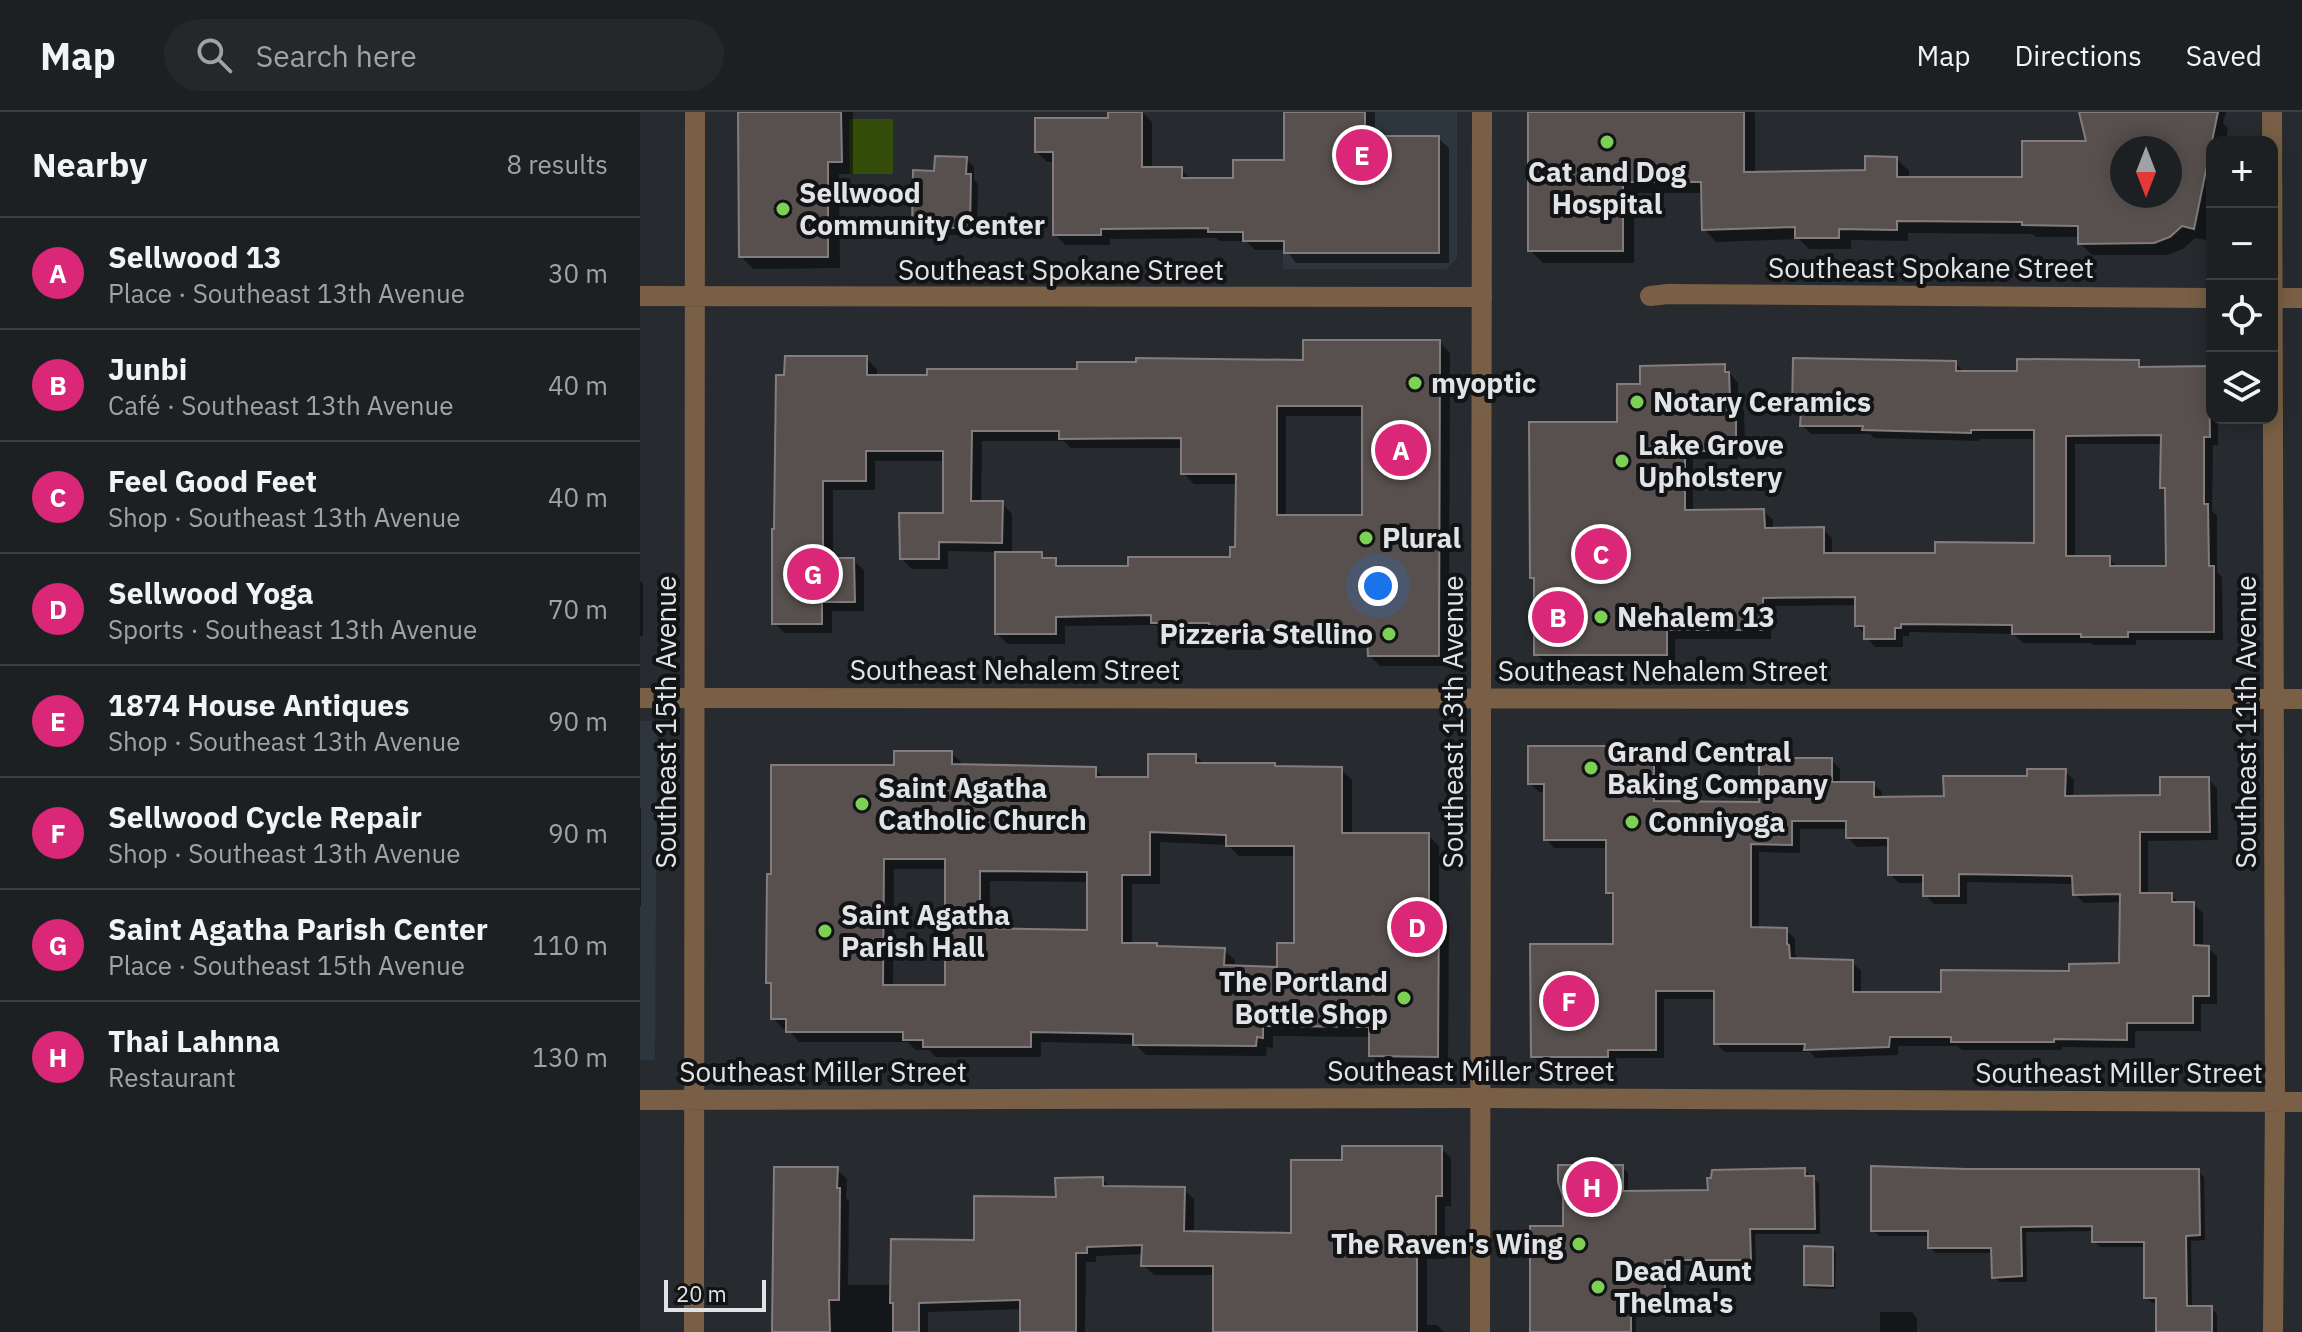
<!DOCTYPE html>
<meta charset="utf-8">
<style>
body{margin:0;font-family:"IBM Plex Sans",sans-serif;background:#25282b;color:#f1f3f6}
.controls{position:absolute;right:24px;top:24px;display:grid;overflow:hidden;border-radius:16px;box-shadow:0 4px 20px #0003}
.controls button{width:72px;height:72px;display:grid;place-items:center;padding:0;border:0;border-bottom:2px solid #3b3e41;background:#1d2023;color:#f1f3f6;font:40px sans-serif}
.compass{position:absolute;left:1470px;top:24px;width:72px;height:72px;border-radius:50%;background:#1d2023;box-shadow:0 4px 20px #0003;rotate:180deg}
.scale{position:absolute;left:24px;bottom:20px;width:102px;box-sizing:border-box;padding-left:8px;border:4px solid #e1e3e6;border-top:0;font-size:22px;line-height:28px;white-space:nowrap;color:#e1e3e6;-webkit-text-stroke:6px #111315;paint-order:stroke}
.you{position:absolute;left:738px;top:474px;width:28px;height:28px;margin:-20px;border:6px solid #fff;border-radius:50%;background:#1a73e8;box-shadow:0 0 0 12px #1a73e833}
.badge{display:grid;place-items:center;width:52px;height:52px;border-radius:50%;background:#db2777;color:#fff;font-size:26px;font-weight:700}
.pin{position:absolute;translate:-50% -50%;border:4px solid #fff;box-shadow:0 2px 8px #0006}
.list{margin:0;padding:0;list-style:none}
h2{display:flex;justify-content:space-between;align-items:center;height:104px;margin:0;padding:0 32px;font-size:34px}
h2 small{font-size:26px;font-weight:400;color:#a0a3a6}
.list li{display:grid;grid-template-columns:52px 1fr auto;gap:24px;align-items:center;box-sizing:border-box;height:112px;padding:0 32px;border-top:2px solid #3b3e41}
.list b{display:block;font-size:30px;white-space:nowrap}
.list p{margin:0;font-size:26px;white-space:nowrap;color:#a0a3a6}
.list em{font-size:26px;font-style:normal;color:#a0a3a6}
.icon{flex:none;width:44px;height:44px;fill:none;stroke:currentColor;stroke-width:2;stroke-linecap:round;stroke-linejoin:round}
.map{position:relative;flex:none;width:1662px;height:1220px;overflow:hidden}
header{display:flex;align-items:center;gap:48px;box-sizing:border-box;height:112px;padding:0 40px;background:#1d2023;border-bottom:2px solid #3b3e41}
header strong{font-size:38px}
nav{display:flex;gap:44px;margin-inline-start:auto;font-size:28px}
.search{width:560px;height:72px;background:#25282b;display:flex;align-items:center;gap:20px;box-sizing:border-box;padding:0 28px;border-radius:44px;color:#a0a3a6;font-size:30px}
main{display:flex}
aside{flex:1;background:#1d2023}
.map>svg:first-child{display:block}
</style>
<header>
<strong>Map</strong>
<div class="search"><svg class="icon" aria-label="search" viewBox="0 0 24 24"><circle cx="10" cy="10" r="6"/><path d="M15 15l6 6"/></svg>Search here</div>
<nav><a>Map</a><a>Directions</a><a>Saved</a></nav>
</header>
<main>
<aside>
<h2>Nearby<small>8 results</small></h2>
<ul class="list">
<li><span class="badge">A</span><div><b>Sellwood 13</b><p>Place · Southeast 13th Avenue</p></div><em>30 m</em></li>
<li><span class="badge">B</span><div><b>Junbi</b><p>Café · Southeast 13th Avenue</p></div><em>40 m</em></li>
<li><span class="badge">C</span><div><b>Feel Good Feet</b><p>Shop · Southeast 13th Avenue</p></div><em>40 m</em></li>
<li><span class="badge">D</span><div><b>Sellwood Yoga</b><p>Sports · Southeast 13th Avenue</p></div><em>70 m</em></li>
<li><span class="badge">E</span><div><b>1874 House Antiques</b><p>Shop · Southeast 13th Avenue</p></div><em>90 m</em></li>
<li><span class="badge">F</span><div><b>Sellwood Cycle Repair</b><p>Shop · Southeast 13th Avenue</p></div><em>90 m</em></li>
<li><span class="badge">G</span><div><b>Saint Agatha Parish Center</b><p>Place · Southeast 15th Avenue</p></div><em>110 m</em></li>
<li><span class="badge">H</span><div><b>Thai Lahnna</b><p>Restaurant</p></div><em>130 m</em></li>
</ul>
</aside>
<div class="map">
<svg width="1662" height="1220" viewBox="0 0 1662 1220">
<rect width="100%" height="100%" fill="#272b2f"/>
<!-- built -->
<path fill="#2d353e" d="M643,0h174v146l-11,11h-163z
M0,609h17l-2,339h-15z"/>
<!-- green -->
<path fill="#344d0a" d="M209,7h44v55h-43z"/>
<!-- shadow -->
<path fill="#0007" fill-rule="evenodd" d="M100,0h113v62h-14l1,94 -87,1 -12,-13z
M502,0l10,10v47h29l11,11h43l51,-18v-50h89v26h63l11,10v115h-153l-10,-13h-31l-9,-9h-26l-4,-3 -106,1v6h-45l-10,-11v-72h-8l-10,-10 73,-32z
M890,0h224l1,2v60l112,-2 30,-13 12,12v8h115l64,-36 -3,-31h141l-3,11 5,5 -2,14h-14v68l-6,30 -11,-2 -12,11 -16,6h-75l-12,-12v-6h-44l-3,-3 -125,-1v8l-57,-1v9h-42l-10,-10 -83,3 -12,-13 -1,-36h-69v70h-91l-13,-13zM1482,36h48v48h-48z
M326,47l8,8v13l4,4 -1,51h-55l-8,-8 22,-54z
M800,230l10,11 -1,313h-69l-10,-10v-8h-18l-9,-8h-80v10h-37l-10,-11v-7h-53l-7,-7 -91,1v18h-57l-11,-10v-82l-49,-1v18h-36l-10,-10 43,-44v-54h-70v29h-42v70h20l11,10v41h-32v22h-47l-11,-10v-92l92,-173 11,11v8l202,-6 226,-9zM646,304h78v101h-78zM342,329h82l7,7h112v25l11,11h44l-1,65 -5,10 -102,9h-67l-8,-8h-7l-7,-6h-29v-40l-10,-11h-21z
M1498,250l6,7 64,-1 4,3v47h6v27h-5l-1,66 5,4v57l5,5 1,63h-87v5h-43l-3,-2h-67l-9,-9 -105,-2v4h-6v11h-28l-18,-22v-20l-86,1v33h-96v25l-129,-1 -10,-9v-73l-4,-4 110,-191 82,-20 14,17v21l6,6 1,38h-7v11h-45v53l71,-1 9,9v9h50l9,9v17h105l99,-10v-106h-57v2l-105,-3 -4,-4h-59l-9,-9v-7l-8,-8 161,-47 10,10h54zM1435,332h88l-1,43 5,5 1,76h-50l-9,-10h-34z
M0,469l3,3v52h-3z
M975,636l6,6h32l9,9v40l99,1 70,-44 9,9v15h33l9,8v7l64,-2 119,-26 9,9 -1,18 89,-1 46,-18 9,9 1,52 -70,1v54h23l9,9h14l9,9v34l5,1 9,8v48h-16v27h-66v17l-73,-1v3h-100l-5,-4h-59v9l-83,3 -5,-6h-85l-9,-9v-44h-52v59h-48v7h-74l-9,-9 82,-110v-47l-7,-7v-44h-54l-8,-9v-47h-7l-9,-9zM1160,717h48v9l9,9 33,-1v28l9,9h26v12l9,9h33v-22l108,2v10l9,9 38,-1 -1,63 -178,29h-82v-23l-9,-9 -54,-2 -3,-7v-14l-9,-9h-27v-78l41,1z
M311,641l11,10v3l133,3 10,10h45l46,-23 9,9 136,4 11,11v55h76l11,11v66l10,10 -1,144h-67l-10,-11v-18l-98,-1v12l-6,-1 -1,9 -120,-1 -11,-11 -94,-2v15h-105l-7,-7h-13l-9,-8h-108l-11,-13h-5l-10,-11v-31l-5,-5 5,-106 123,-109zM520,730l68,3 11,11h57v89l-17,24 -45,-1 1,-8 -11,-10 -64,-2 -4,-3h-24v-61h28zM254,757h53v118h-54zM350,769l99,1v50l-99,-2z
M0,695l1,1v98h-1z
M801,1036l10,10v48h-6v53h-18v66h10l7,7h-229v-57h-61l-11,-10 1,-11 -48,2v6h-10l-1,70h-63v-23l-94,3v20h-155l64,-163 10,10 -1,19 3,3 -1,84h44l166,-86 44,-20 9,9 73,1 10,10v35l99,1 51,-73z
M982,1055l6,6v20l82,-1 94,-22 15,13 1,51h-65l1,31h-86v43h-34v24h-104l33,-104z
M1326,1059h232l6,6 1,63 -14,1 1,67h19l6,6v18h-59v-29h-6l-6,-6v-50h-46l-6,-6v-10l-68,1 1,50h-27l-6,-5 -1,-24h-57l-6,-6v-11h-51l-6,-6z
M1192,1137l4,3 -1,37 -25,-1 -4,-3z
M1240,1200h32l5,6v14h-37z"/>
<!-- building -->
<path fill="#57504f" stroke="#847c7c" stroke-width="2" fill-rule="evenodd" d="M98,0h103l1,50h-14v95h-89z
M468,0h34v55h40v11h51v-18h51v-48h81v24h74v117h-155v-12h-41v-9h-35v-4l-107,1v6h-48v-83h-18v-34h73z
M888,0h216v60l121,-2v-14l32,1v20h125v-36h64l-7,-29h139l-24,117 -12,-3 -12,11 -16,6 -76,1v-18l-56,-1v-3l-125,-1v9l-58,-1v9h-44v-11l-93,3 -1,-48h-78v69h-95zM1482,36h48v48h-48z
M295,44l32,1 -1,17h5l-1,54h-58l1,-58 21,1z
M663,228h137l-1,316h-71l-1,-18h-28v-8h-85l-1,10h-39v-13h-5v-4h-58v-8l-95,2v17h-61v-82h47v6h14v8h72v-9h102v-10h5l1,-73h-55v-36l-122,1v-8h-87l-1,70h32l-1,42 -63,-1v17h-39l-1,-46h44v-62h-77v30h-43v77h31l1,44h-33v22h-50v-95h2l2,-154h8l1,-19h82v19h60v-6h150v-7h59v-4l167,2zM637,294h85v109h-85z
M1153,246l163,3v10h61v-12l122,1v7l70,-1 1,71h-6v67h4l1,62h5v66h-86v5h-47v-3h-69v-9l-111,-1v4h-6v11h-31v-13h-9v-29l-92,1v32h-96v25h-133v-77h-4l-1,-156h88v-38h23v-18l85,-2v8h4l1,27h6v41h-6v11h-45v59l79,-1 1,19 59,-1v26h111v-11l99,1v-113h-63v3l-109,-3 1,-4h-63l1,-15h-9zM1521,323l-1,53h5l1,78h-56v-10h-44v-120z
M888,634h88v6h38v49l105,1v-44h73v24h42v15l70,-1 -1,-20h84v-7h39l-1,27 95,-1v-18h49l1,55h-70v61h32v9h22v43l15,1v50h-16v27h-66v17l-73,-1v3h-103v-5h-61l-1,10 -85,3 1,-6h-91v-53h-58v59h-48v7h-77l-1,-113h83v-51h-7v-53h-62v-56h-16zM1152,709h54v17h42v37h35v21h36v-22l113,2 1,19 47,-1 -1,69 -50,1v7l-128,-1v22h-88v-32l-63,-2 -1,-13 -2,-1v-16l-36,-1v-83l41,1z
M254,639h58v13l144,3v10h52v-23h48v9h79v3l67,1v66h87v76h10l-1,148 -69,-1v-29l-106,-1v12l-6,-1 -1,9 -123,-1v-11l-102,-2v15h-108v-7h-20v-8h-117v-13h-15v-36h-5l1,-109h4v-109h123zM510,720l76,3v11h68v97h-17v24l-53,-2 1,-17 -68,-2v-3h-35v-68h28zM244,747h61v126h-62zM340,759l107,1v58l-107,-2z
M702,1034h100v50h-6v54h-19v82h-204v-66h-72l1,-21 -55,2v6h-11v79h-56v-32l-101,3v29h-26v-29h-3l1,-64 83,1v-44l82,1 -1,-19 48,-1v9l82,1 -1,44 107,2v-73h51z
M918,1053h65v26l85,-1 -1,-12h4l1,-8 93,-2v8h9l1,53h-65l1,31h-86v44h-34v28h-101v-106h33v-30l-5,-14z
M1231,1054l95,3h233l1,66 -14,1 1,70h25v26h-56v-34h-12v-56h-52v-16l-71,1 1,49 -30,2 -1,-30h-63v-17h-57z
M134,1055h64l-1,21h3l-1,112h-10l1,32h-58z
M1164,1134l29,1v39l-29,-1z"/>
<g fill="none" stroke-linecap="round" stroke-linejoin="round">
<!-- minor -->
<path stroke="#795f45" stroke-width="20" d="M1632,0l3,990 -2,230
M0,184l842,1
M1010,184l18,-2 544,4
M1632,186h30
M0,586l1662,1
M0,988l840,-2 822,4
M54,1220l1,-1220"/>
<!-- tertiary -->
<path stroke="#795f45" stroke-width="20" d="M840,1220l2,-1220"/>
</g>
<!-- markers -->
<g fill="#7cd155" stroke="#111315" stroke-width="3">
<circle cx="967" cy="30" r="8"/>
<circle cx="143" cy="97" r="8"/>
<circle cx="775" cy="271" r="8"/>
<circle cx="997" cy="290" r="8"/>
<circle cx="982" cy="349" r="8"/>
<circle cx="726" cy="426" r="8"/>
<circle cx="961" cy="505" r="8"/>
<circle cx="749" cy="522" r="8"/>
<circle cx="951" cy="656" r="8"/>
<circle cx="222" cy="692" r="8"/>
<circle cx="992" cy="710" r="8"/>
<circle cx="185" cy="819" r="8"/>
<circle cx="764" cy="886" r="8"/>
<circle cx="939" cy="1132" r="8"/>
<circle cx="958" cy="1175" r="8"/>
</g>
<g text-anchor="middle" stroke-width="8" stroke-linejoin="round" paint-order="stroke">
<!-- poi labels -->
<g font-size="28" font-weight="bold" fill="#e1e3e6" stroke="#111315" text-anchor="start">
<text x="967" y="70" text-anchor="middle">Cat and Dog<tspan x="967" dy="32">Hospital</tspan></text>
<text x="159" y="91">Sellwood<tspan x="159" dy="32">Community Center</tspan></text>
<text x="791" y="281">myoptic</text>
<text x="1013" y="300">Notary Ceramics</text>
<text x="998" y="343">Lake Grove<tspan x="998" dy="32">Upholstery</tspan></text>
<text x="742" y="436">Plural</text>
<text x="977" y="515">Nehalem 13</text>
<text x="733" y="532" text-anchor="end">Pizzeria Stellino</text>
<text x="967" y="650">Grand Central<tspan x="967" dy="32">Baking Company</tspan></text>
<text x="238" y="686">Saint Agatha<tspan x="238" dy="32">Catholic Church</tspan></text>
<text x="1008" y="720">Conniyoga</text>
<text x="201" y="813">Saint Agatha<tspan x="201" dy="32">Parish Hall</tspan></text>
<text x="748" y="880" text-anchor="end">The Portland<tspan x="748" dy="32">Bottle Shop</tspan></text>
<text x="923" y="1142" text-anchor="end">The Raven's Wing</text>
<text x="974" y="1169">Dead Aunt<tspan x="974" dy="32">Thelma's</tspan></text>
</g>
<!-- street labels -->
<g font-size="28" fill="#e1e3e6" stroke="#111315">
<text x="1291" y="166">Southeast Spokane Street</text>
<text x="421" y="168">Southeast Spokane Street</text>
<text x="375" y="568">Southeast Nehalem Street</text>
<text x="1023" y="569">Southeast Nehalem Street</text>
<text transform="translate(26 610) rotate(-90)" y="10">Southeast 15th Avenue</text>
<text transform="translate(813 610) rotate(-90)" y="10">Southeast 13th Avenue</text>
<text transform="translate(1606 610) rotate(-90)" y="10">Southeast 11th Avenue</text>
<text x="831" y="969">Southeast Miller Street</text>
<text x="183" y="970">Southeast Miller Street</text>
<text x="1479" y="971">Southeast Miller Street</text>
</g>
</g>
</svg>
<div class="controls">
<button>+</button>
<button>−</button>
<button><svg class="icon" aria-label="locate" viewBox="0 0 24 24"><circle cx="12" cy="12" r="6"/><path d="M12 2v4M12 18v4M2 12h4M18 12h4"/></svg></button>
<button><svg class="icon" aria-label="layers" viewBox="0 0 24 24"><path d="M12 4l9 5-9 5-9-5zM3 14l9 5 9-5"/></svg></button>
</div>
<svg class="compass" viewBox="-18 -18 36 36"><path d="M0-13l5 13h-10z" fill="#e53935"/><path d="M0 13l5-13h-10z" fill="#a0a3a6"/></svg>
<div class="scale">20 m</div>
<div class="you"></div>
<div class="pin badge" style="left:761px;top:338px">A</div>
<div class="pin badge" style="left:918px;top:505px">B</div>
<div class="pin badge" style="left:961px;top:442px">C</div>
<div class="pin badge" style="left:777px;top:815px">D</div>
<div class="pin badge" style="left:722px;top:43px">E</div>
<div class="pin badge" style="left:929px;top:889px">F</div>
<div class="pin badge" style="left:173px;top:462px">G</div>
<div class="pin badge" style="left:952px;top:1075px">H</div>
</div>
</main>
